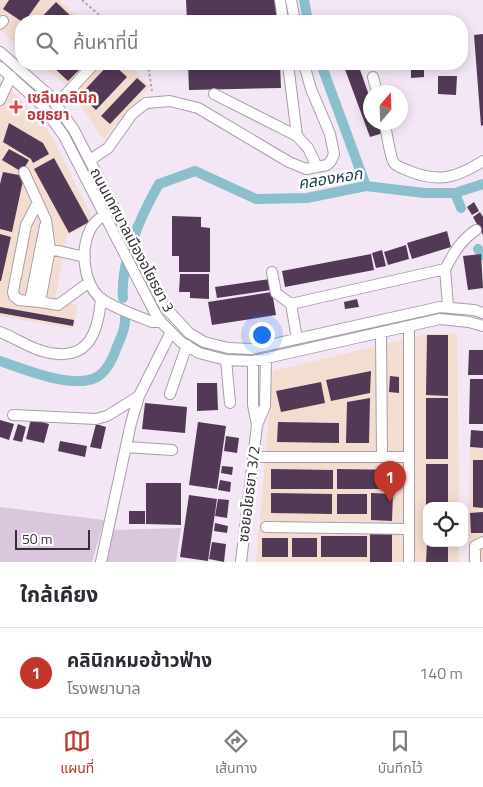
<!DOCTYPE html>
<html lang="th">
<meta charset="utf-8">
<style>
body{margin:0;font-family:"Titillium Web","Noto Sans Thai",sans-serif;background:#f7f7f7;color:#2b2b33}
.controls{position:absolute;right:15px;bottom:15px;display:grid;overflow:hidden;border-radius:10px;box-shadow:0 2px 12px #0003}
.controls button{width:45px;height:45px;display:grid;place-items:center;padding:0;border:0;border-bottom:1px solid #e1e1e2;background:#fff;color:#2b2b33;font:25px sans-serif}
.compass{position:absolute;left:363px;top:85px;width:45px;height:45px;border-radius:50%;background:#fff;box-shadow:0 2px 12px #0003;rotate:19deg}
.scale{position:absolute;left:15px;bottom:12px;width:75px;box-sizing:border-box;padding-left:5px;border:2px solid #342f35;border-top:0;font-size:14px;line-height:18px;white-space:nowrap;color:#342f35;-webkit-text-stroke:4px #fff;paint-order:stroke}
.you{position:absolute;left:261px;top:334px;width:18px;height:18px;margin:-12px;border:4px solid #fff;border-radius:50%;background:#1a73e8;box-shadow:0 0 0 8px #1a73e833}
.badge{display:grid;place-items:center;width:32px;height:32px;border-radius:50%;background:#c3362c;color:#fff;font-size:16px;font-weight:700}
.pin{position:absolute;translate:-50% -41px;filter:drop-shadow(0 1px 2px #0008)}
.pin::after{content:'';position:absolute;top:26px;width:18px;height:15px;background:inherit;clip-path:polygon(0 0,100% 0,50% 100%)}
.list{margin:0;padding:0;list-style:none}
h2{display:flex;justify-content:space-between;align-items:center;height:65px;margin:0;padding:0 20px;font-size:21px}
h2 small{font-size:16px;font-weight:400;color:#7c7c81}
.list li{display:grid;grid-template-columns:32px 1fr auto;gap:15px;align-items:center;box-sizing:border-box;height:90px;padding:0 20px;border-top:1px solid #e1e1e2}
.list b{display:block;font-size:19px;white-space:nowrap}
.list p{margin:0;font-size:16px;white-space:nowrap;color:#7c7c81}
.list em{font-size:16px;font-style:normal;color:#7c7c81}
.icon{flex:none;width:28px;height:28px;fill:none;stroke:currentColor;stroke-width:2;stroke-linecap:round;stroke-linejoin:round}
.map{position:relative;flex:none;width:483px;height:562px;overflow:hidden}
.search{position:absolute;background:#fff;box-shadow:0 2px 12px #0003;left:15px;right:15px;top:15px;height:55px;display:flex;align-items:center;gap:12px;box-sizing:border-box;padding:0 18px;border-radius:20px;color:#7c7c81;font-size:19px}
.sheet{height:155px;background:#fff}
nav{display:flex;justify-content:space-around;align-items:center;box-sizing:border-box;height:70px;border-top:1px solid #e1e1e2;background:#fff;font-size:14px;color:#7c7c81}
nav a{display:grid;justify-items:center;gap:2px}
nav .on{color:#c3362c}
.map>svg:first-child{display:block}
</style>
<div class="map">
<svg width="483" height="562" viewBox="0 0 483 562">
<rect width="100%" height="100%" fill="#f3e7f5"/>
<!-- commercial -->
<path fill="#f3ddd0" d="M0,0h59l23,21h-61v27l-21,-18z
M41,64h88l21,23 -47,52 -25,-38 -20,-23z
M0,81l33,30 18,24 43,86 -27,14 -12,65 22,5 -3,24 -74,-13z
M457,333l2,173h-32v37h32v19h-203l17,-191 154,-37z
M470,448l13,1v113h-15z"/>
<!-- green -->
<path fill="#dac6dd" d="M0,507l104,13 -12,42h-92z
M181,528l-5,34h-70l7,-32z"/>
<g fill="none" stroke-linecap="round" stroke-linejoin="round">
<!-- canal -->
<path stroke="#8abfcc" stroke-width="10" d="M304,0l4,21
M321,64l45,122
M455,193l6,15
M478,249l5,6
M123,298c-3,-36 18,-83 36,-114l36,-13 61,28 51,-1 59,-12 58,7h31l28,-9
M0,361c24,8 73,29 97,16 10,-6 16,-19 19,-28 5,-12 10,-21 9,-33"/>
</g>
<!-- building -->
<path fill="#523956" d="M9,0h31l-15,21h-4l-18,-12z
M186,0h93v21h-92z
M56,2l20,19h-38z
M483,34v91l-2,1 -7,-91z
M50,64h35l-17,17z
M109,64h4l14,13 -31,33 -16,-15z
M188,64h92l1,24 -92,2z
M343,64h15l12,34v24h9l4,11 -13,4z
M411,64h13v13l-13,1z
M438,76h19l-1,19 -18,-1z
M137,78l9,8 -36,38 -9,-8z
M9,123l34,20 6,11 -16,9 -2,-4 -28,-17z
M9,149l20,11 -7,12 -20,-12z
M54,158l35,64 -20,11 -35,-64z
M3,172l21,4 -12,56 -12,-3v-45z
M474,202l5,9 -7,4 -5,-8z
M480,212l3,5v18l-10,-18z
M172,216l29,1v10l9,1v44h-31v-16h-7z
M447,231l4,16 -39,12 -5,-16z
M0,234l11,3 -10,44h-1z
M406,245l3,14 -21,6 -4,-13z
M382,250l4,16 -10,2 -4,-15z
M371,254l3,16 -89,17 -3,-16z
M481,254l2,34 -15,2 -5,-34z
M180,274h29v25l-19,-1v-6h-11z
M270,279l1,11 -54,8 -2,-11z
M272,292l4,23 -64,10 -4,-23z
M357,299l2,8 -14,2 -1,-7z
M0,307l74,13 -1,6 -73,-13z
M427,335h21v61l-22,-1z
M469,350h14v25h-15z
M371,371l-1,22 -39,8 -5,-21z
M390,376l9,1v16l-10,-1z
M470,379h13v45h-14z
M321,382l4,21 -44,9 -5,-21z
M197,383h20l1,27 -21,1z
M370,398l-1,45h-23l1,-41z
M426,398h22v61h-22z
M145,403l42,4 -2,26 -43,-4z
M31,419l18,5 -5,19 -18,-4z
M0,420l14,4 -5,16 -9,-3z
M198,422l28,4 -9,63 -28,-4z
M278,422l61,1v20l-62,-1z
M18,424l8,3 -4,15 -9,-2z
M96,424l10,3 -5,22 -11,-2z
M471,430l12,1v17l-13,-1z
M226,436l13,2 -2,15 -13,-2z
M60,441l27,5 -2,11 -27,-6z
M473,460h10v48l-10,-1z
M426,464h22v42h-22z
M222,466l11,1 -1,8 -11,-2z
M271,469l62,1v19h-62z
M337,469l62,1 -1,19h-61z
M220,480l11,2 -1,10 -12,-2z
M146,483h35v42l-35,-1z
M271,493l61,1v20l-61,-1z
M371,493l22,1 -1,27 -21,-1z
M337,494h30v20h-30z
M189,495l28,4 -9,62 -28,-4z
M218,499l11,1 -2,18 -12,-2z
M129,511h16v13h-16z
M483,512v21h-12l-1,-20z
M215,523l13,3 -1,7 -13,-2z
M370,533h22v29h-22z
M321,536h46v21h-46z
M262,538h26v19h-26z
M292,538h25v19h-25z
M212,542l14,2 -2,18 -15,-3z
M427,543h21v19h-22z"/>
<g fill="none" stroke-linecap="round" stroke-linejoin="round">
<!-- minor casing -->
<g stroke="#a99daa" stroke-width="12">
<path id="minor" d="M280,0l3,21
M291,0l4,21
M0,24l3,-3
M0,52l50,44 24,34 91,177 24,26 15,9 24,6 23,1 189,-42 34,3 9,3
M288,64l9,72
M0,67l41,37 23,32 91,177 6,9 20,20 18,11 27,7 27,1 187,-42 29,3 14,4
M373,77l4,15
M214,94l83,42 11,12 9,19
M0,100l11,-24
M56,105l38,-41
M384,122c3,9 6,38 11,42 3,3 10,5 14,7 30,12 47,7 74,-10
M90,160l18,-12 24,-34 14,-11 24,-2 28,7 91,54 17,7 21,-4 4,-4 3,-7 -4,-20 -19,-45 -7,-25
M24,172l22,48 4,29
M38,202l-12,23 -13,67 1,4 5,4 21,2
M105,214c-5,4 -11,8 -14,14 -11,20 -8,53 8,69 11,10 39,19 53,25h9
M85,257l-35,-8 -10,53 18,3 30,-22
M445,269c9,-16 15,-28 31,-39
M272,272l4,21 15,11
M30,301l15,-75
M0,332c13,5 25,13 39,18 46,15 59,-12 62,-52
M381,332l1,125
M297,339l-6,-35 154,-35 3,37
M226,360l4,43
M253,361v44l4,20
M170,394l17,-49
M13,415l83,4 11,-3 32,-20
M126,447l46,3
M253,457h156
M266,527l143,2
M101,562l30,-139 8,-27 32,-64
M241,562l16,-137 8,-19 1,-48
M409,562v-236
M475,562v-16l8,-4"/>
</g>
<!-- path -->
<path stroke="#aea4b0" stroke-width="2" stroke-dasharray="2.5 2.5" stroke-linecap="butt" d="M82,0l24,21
M148,64l4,28"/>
<!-- minor -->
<use href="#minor" stroke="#fff" stroke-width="10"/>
</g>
<!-- markers -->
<path fill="#e0444e" stroke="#fff" stroke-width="2" d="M13.5 99.5h5v5h5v5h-5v5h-5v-5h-5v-5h5z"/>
<g text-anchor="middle" stroke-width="5" stroke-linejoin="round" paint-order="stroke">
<!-- health labels -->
<g font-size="15" font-weight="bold" fill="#be3a42" stroke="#fff" text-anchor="start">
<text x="27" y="103">เซลีนคลินิก<tspan x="27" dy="17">อยุธยา</tspan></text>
</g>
<!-- street labels -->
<g font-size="15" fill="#342f35" stroke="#fff">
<text transform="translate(132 240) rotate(62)" y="5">ถนนเทศบาลเมืองอโยธยา 3</text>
<text transform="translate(249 494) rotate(-83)" y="5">ซอยอโยธยา 3/2</text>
</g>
<!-- water labels -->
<g font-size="16" font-style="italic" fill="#10404b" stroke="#fff">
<text transform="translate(330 178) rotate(-9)" y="6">คลองหอก</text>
</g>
</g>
</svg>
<div class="controls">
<button><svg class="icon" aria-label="locate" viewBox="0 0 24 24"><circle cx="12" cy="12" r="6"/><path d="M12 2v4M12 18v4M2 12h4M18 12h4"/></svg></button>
</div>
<svg class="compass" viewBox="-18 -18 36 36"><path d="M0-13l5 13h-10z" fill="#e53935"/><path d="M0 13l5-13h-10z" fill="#7c7c81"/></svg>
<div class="scale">50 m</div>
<div class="you"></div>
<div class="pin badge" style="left:390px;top:502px">1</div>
<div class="search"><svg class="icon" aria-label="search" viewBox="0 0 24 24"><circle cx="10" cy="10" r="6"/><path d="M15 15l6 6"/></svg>ค้นหาที่นี่</div>
</div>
<section class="sheet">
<h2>ใกล้เคียง<small></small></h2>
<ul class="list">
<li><span class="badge">1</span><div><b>คลินิกหมอข้าวฟ่าง</b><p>โรงพยาบาล</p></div><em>140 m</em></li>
</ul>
</section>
<nav>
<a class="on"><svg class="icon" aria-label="map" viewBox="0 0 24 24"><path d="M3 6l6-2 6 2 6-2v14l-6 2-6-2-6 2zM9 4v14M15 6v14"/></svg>แผนที่</a>
<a><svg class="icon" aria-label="directions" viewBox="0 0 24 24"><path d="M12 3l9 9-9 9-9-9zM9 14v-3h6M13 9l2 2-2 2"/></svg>เส้นทาง</a>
<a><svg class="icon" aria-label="saved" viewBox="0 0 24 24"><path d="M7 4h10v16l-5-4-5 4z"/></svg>บันทึกไว้</a>
</nav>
